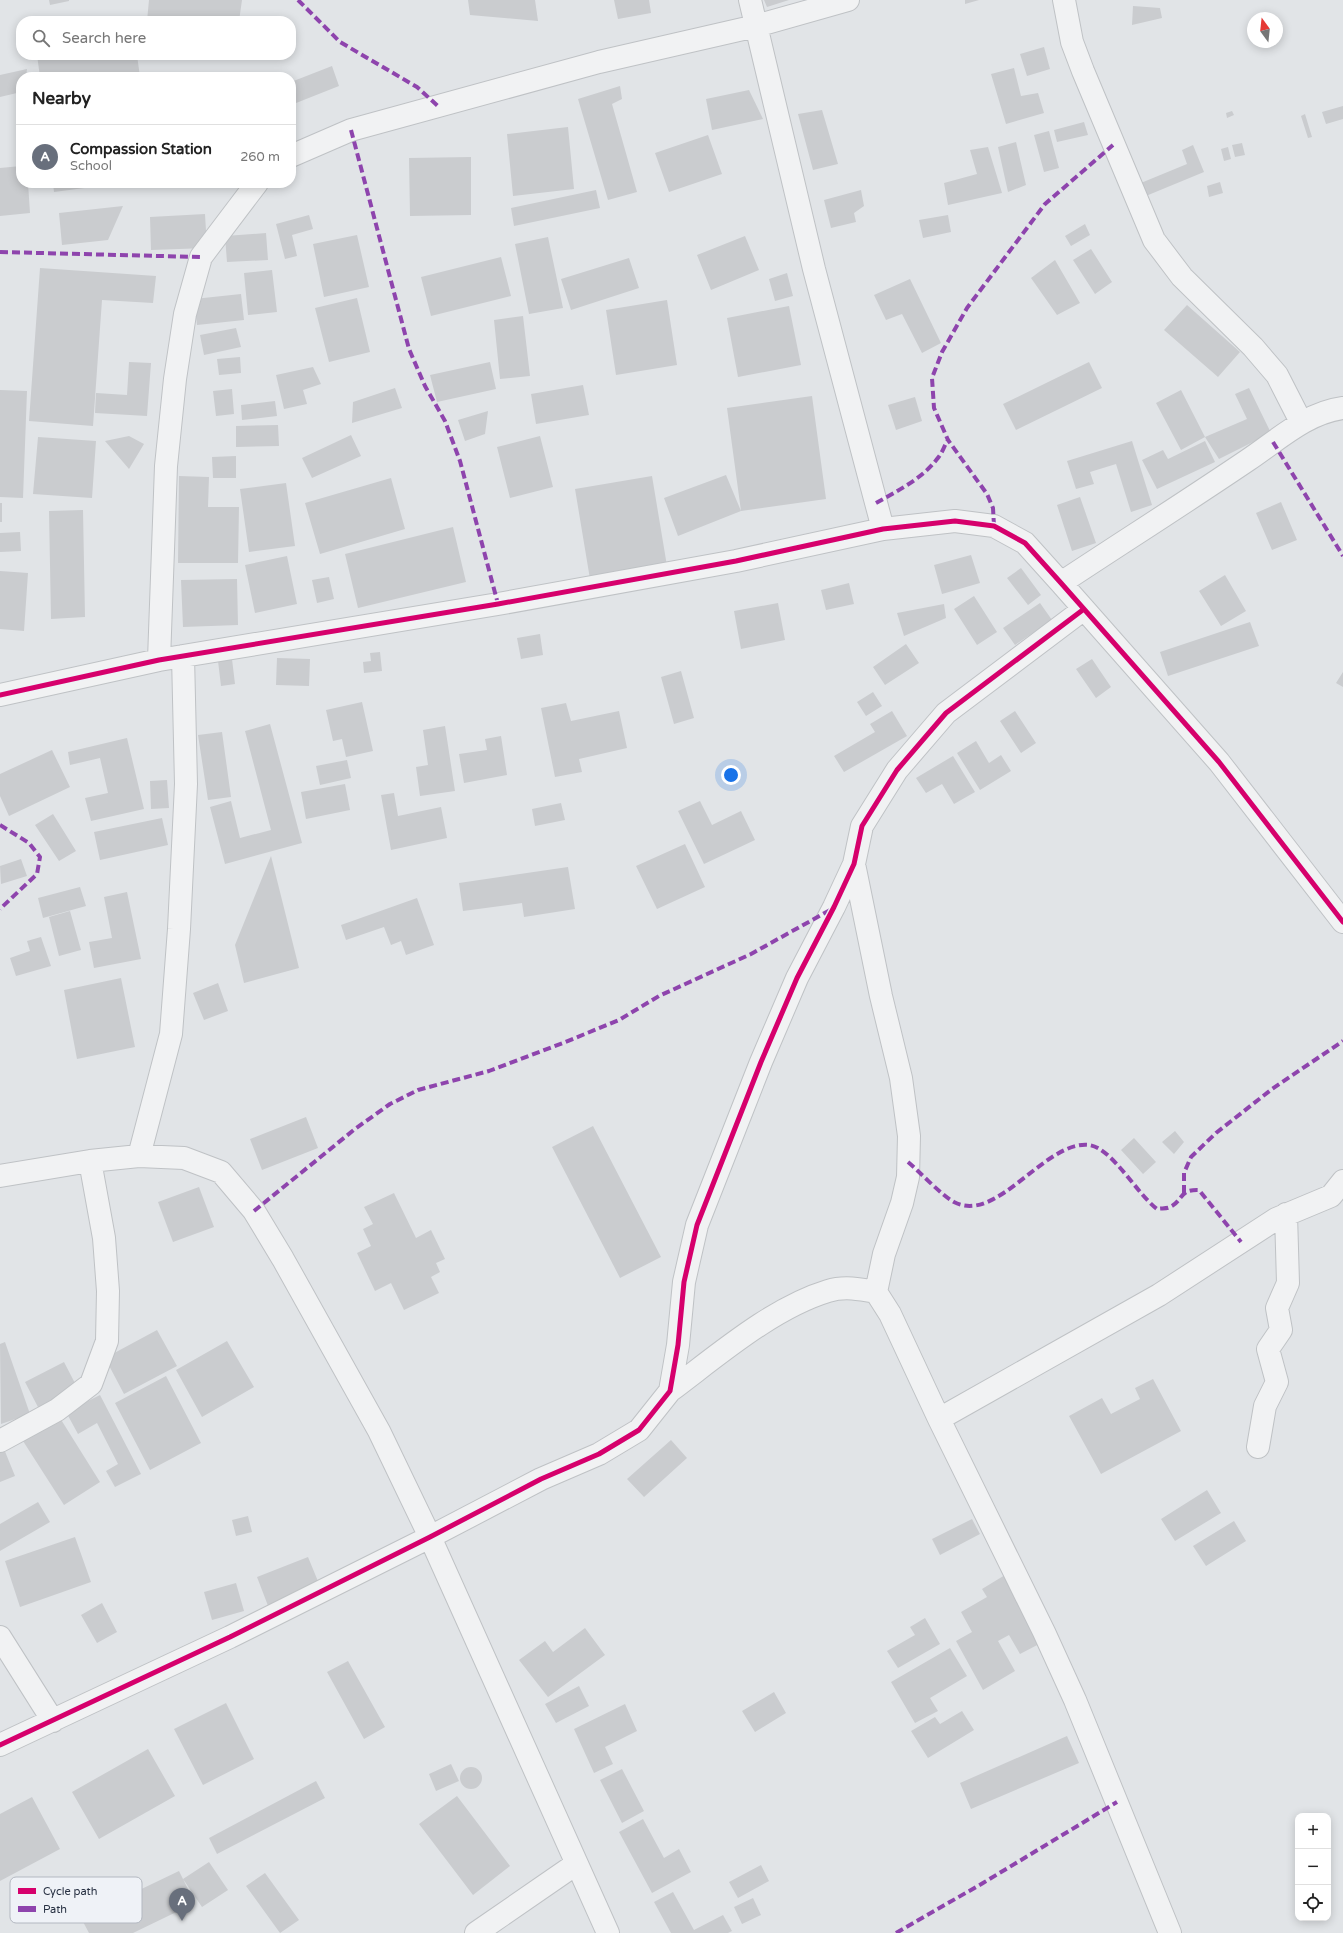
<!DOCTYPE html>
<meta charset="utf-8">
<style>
body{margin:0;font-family:"Varela Round",sans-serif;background:#f6f6f6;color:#222}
.controls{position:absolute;right:12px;bottom:12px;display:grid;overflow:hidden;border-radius:8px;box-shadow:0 2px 10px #0003}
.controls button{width:36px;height:36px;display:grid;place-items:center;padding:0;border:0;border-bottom:1px solid #e0e0e0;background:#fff;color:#222;font:20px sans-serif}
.compass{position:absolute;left:1247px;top:12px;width:36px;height:36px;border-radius:50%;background:#fff;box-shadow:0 2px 10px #0003;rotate:345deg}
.you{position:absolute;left:731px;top:775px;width:14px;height:14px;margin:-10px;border:3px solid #fff;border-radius:50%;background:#1a73e8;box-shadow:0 0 0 6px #1a73e833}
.badge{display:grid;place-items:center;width:26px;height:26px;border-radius:50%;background:#686f7c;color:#fff;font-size:13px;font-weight:700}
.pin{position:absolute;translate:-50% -33px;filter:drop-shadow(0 1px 2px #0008)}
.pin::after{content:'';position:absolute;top:21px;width:14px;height:12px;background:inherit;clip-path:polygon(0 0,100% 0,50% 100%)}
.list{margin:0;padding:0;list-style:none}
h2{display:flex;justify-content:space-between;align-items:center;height:52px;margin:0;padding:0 16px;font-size:17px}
h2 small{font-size:13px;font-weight:400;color:#767676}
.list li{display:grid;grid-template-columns:26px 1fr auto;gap:12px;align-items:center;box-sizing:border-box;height:64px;padding:0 16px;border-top:1px solid #e0e0e0}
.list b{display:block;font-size:15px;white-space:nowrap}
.list p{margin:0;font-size:13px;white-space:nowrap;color:#767676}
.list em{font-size:13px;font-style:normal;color:#767676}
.icon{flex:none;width:22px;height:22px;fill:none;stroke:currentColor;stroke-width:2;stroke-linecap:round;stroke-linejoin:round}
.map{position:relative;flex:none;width:1343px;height:1933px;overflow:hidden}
.search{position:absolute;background:#fff;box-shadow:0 2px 10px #0003;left:16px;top:16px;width:280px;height:44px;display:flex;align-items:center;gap:10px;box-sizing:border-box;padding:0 14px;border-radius:16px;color:#767676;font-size:15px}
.panel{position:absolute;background:#fff;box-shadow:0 2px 10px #0003;left:16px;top:72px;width:280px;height:116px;border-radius:16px}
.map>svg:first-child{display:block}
</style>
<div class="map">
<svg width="1343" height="1933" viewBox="0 0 1343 1933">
<rect width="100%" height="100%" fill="#e1e4e7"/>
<!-- building -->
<path fill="#cacccf" d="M49,0h20v1l-19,4z
M149,0h93l-3,21h-92z
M468,0h67l3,21 -68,-6z
M614,0h35l2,13 -33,6z
M764,0h25l-22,7z
M965,0h14l-14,4z
M1133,6l27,2 2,10 -30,7z
M1044,47l6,22 -23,7 -7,-22z
M37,55h100l3,22h-100z
M208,55h27l-1,4z
M332,66l7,20 -48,19v-23z
M1014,68l7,28 17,-3 6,20 -38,11 -15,-50z
M27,69l-1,8h-5v15l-21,5v-22z
M620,86l2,13 -10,5 25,88 -29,8 -30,-101z
M749,90l14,29 -51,11 -6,-31z
M1343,106v13l-17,5 -4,-12z
M822,110l16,54 -25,6 -15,-56z
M1232,111l2,4 -7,3 -1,-5z
M1305,114l7,23 -4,1 -7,-22z
M1084,122l4,13 -31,7 -3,-12z
M568,127l6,62 -61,7 -6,-62z
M1049,131l10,37 -15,4 -10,-37z
M708,135l14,39 -53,18 -14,-39z
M1016,142l10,43 -18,7 -10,-45z
M1242,143l3,12 -10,2 -3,-12z
M1193,145l11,27 -63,26 -5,-13 51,-21 -5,-14z
M988,147l14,46 -54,12 -4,-22 33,-9 -7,-24z
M1228,147l3,12 -7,2 -3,-12z
M471,157v58l-61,1 -1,-58z
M21,166v17h7l2,30 -30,3v-48z
M1220,182l3,11 -14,4 -2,-11z
M53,183h61l1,1 -61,8z
M596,190l4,18 -86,18 -3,-18z
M861,190l3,16 -10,7 2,9 -25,6 -7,-28z
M123,206l-15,34 -46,5 -3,-32z
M205,214l2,34 -56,2 -1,-33z
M309,215l4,14 -21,6 5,21 -12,3 -9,-35z
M948,215l3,17 -28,6 -4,-18z
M1085,224l5,11 -19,11 -6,-10z
M266,233l2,27 -41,2 -2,-26z
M357,235l12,52 -45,10 -11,-53z
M745,236l14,34 -48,20 -14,-35z
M548,237l15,71 -34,6 -14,-70z
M1091,249l21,33 -17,12 -22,-34z
M501,257l10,39 -80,20 -10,-39z
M629,258l10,30 -68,22 -10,-31z
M1055,260l25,43 -23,12 -26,-37z
M40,268l116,8 -3,27 -51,-3 -9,126 -64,-5z
M272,270l5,42 -29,3 -4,-42z
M787,273l6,23 -18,5 -6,-22z
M910,279l31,64 -19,10 -20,-39 -16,6 -12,-25z
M241,294l3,26 -47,5 -3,-26z
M357,298l13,54 -41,10 -14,-54z
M667,300l10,65 -61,10 -10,-65z
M1187,305l53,47 -22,25 -54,-47z
M789,306l12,59 -63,12 -11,-59z
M523,316l7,60 -30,3 -6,-59z
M236,328l5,19 -37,8 -4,-20z
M240,357l1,16 -22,2 -2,-16z
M129,362l22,1 -4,53 -52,-3 1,-20 31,2z
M490,362l6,27 -59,13 -7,-27z
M1089,362l13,26 -86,42 -13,-26z
M313,367l8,17 -18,6 4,14 -23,5 -8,-34z
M583,385l6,30 -53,9 -5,-30z
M395,388l7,20 -50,15 1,-21z
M1249,388l22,45 -52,26 -14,-22 42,-18 -12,-25z
M232,389l2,25 -18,2 -3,-25z
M0,390l27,1 -4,107 -23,-1z
M1181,390l24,47 -24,13 -25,-47z
M812,396l14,103 -85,12 -14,-103z
M915,397l7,24 -26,9 -8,-25z
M275,401l2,15 -35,4 -1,-15z
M488,411l-3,23 -20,7 -7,-21z
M278,425l1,21 -43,1v-21z
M351,435l10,21 -49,22 -10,-20z
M129,436l15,8 -15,25 -24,-28z
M540,436l13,51 -43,11 -13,-51z
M38,437l58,4 -4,57 -59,-4z
M1132,441l20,64 -21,7 -15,-48 -26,8 4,12 -18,5 -9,-28z
M1205,441l10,21 -58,27 -15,-29 21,-10 5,9z
M236,456v22h-23l-1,-21z
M726,475l15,36 -63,25 -14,-38z
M179,476l30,1 -1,30h31l-1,56h-60z
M652,476l15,90 -77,13 -15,-90z
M391,478l14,51 -85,25 -15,-51z
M286,483l9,63 -46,6 -9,-63z
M1080,497l16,46 -24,8 -15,-46z
M1281,502l16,38 -25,10 -16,-37z
M0,503h2v19h-2z
M83,510l2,107 -34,2 -2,-108z
M453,527l13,55 -108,26 -13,-54z
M20,532l1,19 -21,1v-19z
M971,555l9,28 -38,11 -8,-29z
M287,556l10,48 -42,9 -10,-48z
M1021,568l20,27 -13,10 -21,-27z
M0,571l28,2 -4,58 -24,-2z
M1225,575l21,36 -25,15 -22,-35z
M329,577l5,22 -17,4 -5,-23z
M237,579l1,46 -55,2 -2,-47z
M849,583l5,21 -28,6 -5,-20z
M974,596l23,36 -20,13 -23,-36z
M778,603l7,37 -44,9 -7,-38z
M1040,603l12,17 -37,25 -12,-17z
M944,604l2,14 -42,18 -7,-23z
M1250,622l9,24 -91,30 -8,-24z
M540,634l3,21 -22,4 -4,-21z
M906,644l13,19 -34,22 -12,-18z
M380,652l2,19 -18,2 -1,-11 8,-1 -1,-8z
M277,658l33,1 -1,27 -33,-1z
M232,659l3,25 -14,2 -3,-25z
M1092,659l19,28 -15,11 -20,-29z
M681,671l13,47 -20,6 -13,-47z
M1343,672v15l-7,-4z
M873,692l9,14 -16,10 -9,-14z
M362,702l11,49 -27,6 -4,-18 -9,2 -7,-31z
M566,703l5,18 48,-10 8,37 -48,11 3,13 -27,5 -14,-69z
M892,711l15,25 -63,36 -10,-16 41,-24 -5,-8z
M1015,711l21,32 -15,10 -21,-32z
M270,724l32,119 -77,21 -15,-57 21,-6 9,37 31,-8 -26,-99z
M445,726l10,65 -35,5 -4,-29 12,-2 -5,-35z
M222,732l9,65 -23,3 -10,-65z
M501,736l6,39 -43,8 -5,-29 28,-4 -2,-11z
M127,738l17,71 -53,12 -6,-23 23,-5 -8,-35 -30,7 -2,-13z
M976,741l13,22 12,-8 10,16 -31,19 -23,-37z
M52,750l18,37 -61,29 -9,-20v-22z
M953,756l22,36 -21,12 -12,-20 -16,9 -10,-15z
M347,760l4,18 -31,7 -4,-19z
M167,780l2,28 -18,1 -1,-28z
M345,784l5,26 -44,9 -5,-27z
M394,793l4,23 43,-9 6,31 -56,12 -10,-55z
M700,801l12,24 29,-14 14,29 -51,24 -26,-53z
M561,803l4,17 -30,6 -3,-17z
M53,814l23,37 -17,10 -24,-36z
M162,818l6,27 -68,15 -6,-28z
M685,844l20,43 -48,22 -21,-43z
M271,856l28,112 -55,15 -9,-38z
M21,859l6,17 -26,8 -1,-18z
M568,867l7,42 -51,8 -2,-14 -59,8 -4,-28z
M80,887l6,19 -43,12 -5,-20z
M127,892l14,67 -47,9 -5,-26 23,-4 -8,-41z
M417,898l17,47 -28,10 -5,-14 -10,4 -7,-18 -38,13 -5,-15z
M70,911l11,39 -22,6 -10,-39z
M41,937l10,29 -35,10 -6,-18 20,-7 -3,-10z
M121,978l14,69 -58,12 -13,-69z
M218,983l10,28 -24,9 -11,-27z
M306,1117l12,31 -56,22 -12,-31z
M593,1126l68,131 -41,21 -68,-131z
M1175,1131l9,11 -10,12 -12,-12z
M1134,1138l22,24 -13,12 -22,-24z
M199,1187l15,40 -41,15 -15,-40z
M394,1193l22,45 15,-8 14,29 -9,4 4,9 -9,5 8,16 -35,17 -13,-27 -16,8 -18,-38 14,-7 -8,-17 10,-5 -9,-17z
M157,1330l20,36 -53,28 -19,-36z
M227,1341l27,46 -52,30 -26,-47z
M5,1342l25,72 -29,10 -1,-80z
M64,1362l14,27 -39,20 -14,-27z
M166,1376l35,67 -51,27 -35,-67z
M1153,1379l28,52 -80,43 -32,-58 33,-18 9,16 29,-15 -5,-11z
M100,1395l41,79 -26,13 -9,-16 12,-7 -21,-41 -19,11 -12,-22z
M60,1418l40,64 -36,23 -41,-64z
M671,1440l16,18 -43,39 -17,-18z
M4,1449l11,27 -15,6v-31z
M1207,1490l14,23 -46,28 -14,-22z
M38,1502l12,20 -50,29v-27z
M248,1516l4,16 -16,4 -4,-16z
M972,1519l8,15 -40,21 -8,-16z
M1234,1521l12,20 -40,25 -13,-20z
M75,1537l16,45 -71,25 -15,-46z
M308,1557l14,34 -52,20 -13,-34z
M1005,1575l38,67 -23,12 -11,-19 -11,6 17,30 -32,19 -27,-49 16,-9 -11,-20 26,-15 -5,-8z
M236,1583l8,28 -32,9 -8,-28z
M102,1603l15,29 -20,11 -16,-28z
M925,1618l15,26 -42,24 -11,-17 28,-16 -5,-8z
M585,1628l20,27 -57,42 -29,-37 26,-19 8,11z
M950,1648l17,28 -37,22 8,13 -23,12 -24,-41z
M348,1661l37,66 -21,12 -37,-67z
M579,1686l10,20 -33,17 -11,-19z
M774,1692l12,21 -31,19 -13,-21z
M226,1703l28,56 -51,26 -29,-56z
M625,1704l12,27 -32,16 8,17 -19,9 -20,-44z
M962,1711l12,19 -46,28 -17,-27 24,-14 5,7z
M1067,1736l12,27 -108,46 -11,-26z
M148,1749l27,47 -76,43 -27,-47z
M451,1764l8,17 -23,10 -7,-17z
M460 1778a11 11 0 1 1 22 0a11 11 0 1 1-22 0Z
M622,1769l22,42 -22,12 -22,-43z
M316,1781l9,17 -108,56 -8,-16z
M457,1796l53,70 -37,29 -54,-71z
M32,1797l28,52 -60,32v-67z
M643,1819l21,39 15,-9 12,23 -39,21 -33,-61z
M209,1862l19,28 -26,17 -19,-28 12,24 -62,30h-44l-8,-15 98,-47 4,8z
M761,1865l8,16 -31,17 -9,-16z
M265,1873l34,47 -19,13 -34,-47z
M673,1892l21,38 29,-15 9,16 -4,2h-57l-17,-31z
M753,1898l8,17 -19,9 -8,-17z"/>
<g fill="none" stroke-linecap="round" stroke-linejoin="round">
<!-- minor casing -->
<g stroke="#bfc2c5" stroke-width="24">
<path id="minor" d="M750,0l64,269 69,260
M1064,0l8,42 11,29 71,169 28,37 71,70 24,28 24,47
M291,156l60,-26 248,-68 157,-36 92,-26
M1061,583c62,-41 125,-81 187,-123 30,-20 58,-47 95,-52
M159,660l7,-194 9,-87 10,-65 16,-57 56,-74
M0,695l159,-35 339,-56 238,-43 147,-32 72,-8 39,5 31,17 36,40 158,179 124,160
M854,864l27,132 20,82 8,58 -1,41 -6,26 -18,51 -8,38
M139,1156l32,-122 8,-105 7,-145 -3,-128
M0,1176l90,-15 49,-5 45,2 37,14 33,39 29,48 96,172 51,106 178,396
M670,1391c47,-35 102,-83 158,-100 16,-5 32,-2 48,1l14,22 49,105 105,213 31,68 95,233
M939,1419l220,-124 117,-76 55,-23 12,-15
M0,1441l57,-31 34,-26 16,-43 1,-50 -4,-53 -14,-77
M1258,1447l7,-41 12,-24 -9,-33 13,-19 -4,-22 11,-25 -2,-69
M0,1637l53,84
M0,1745l230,-108 200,-100 111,-58 58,-25 40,-24 31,-39 8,-46 6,-63 13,-57 64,-163 36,-84 37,-71 20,-43 8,-38 35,-56 49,-57 138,-104
M476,1933l100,-69"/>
</g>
<!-- minor -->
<use href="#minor" stroke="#f1f2f3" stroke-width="22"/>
<!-- quiet -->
<path stroke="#8e44ad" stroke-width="4" stroke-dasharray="8 4" stroke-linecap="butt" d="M298,0l42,42 77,45 22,20
M351,130l58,219 16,37 20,35 15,40 38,143
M0,252l201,5
M1273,442l70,114
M876,503c21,-12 46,-24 61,-44 5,-5 7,-13 11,-19
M994,526l-1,-18 -6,-14 -39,-54 -14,-32 -2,-30 10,-26 25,-44 78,-104 68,-59
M0,825l29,18 11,14 -3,17 -37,35
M908,1162c13,11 32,32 46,40 43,23 91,-62 135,-57 23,3 48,49 68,64 4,-1 10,0 13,-2 13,-6 9,-18 29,-17l42,52
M1184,1193v-20l7,-16 25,-24 56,-44 71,-48
M254,1211l101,-82 35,-25 28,-14 71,-19 74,-28 56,-23 40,-24 92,-42 81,-45
M896,1933l87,-50 134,-81"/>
<!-- cycleway casing -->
<g stroke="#eff2f7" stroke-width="8">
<path id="cycleway" d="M0,695l159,-35 339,-56 238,-43 147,-32 72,-8 39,5 31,17 36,40 158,179 124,160
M0,1745l230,-108 200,-100 111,-58 58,-25 40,-24 31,-39 8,-46 6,-63 13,-57 64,-163 36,-84 37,-71 20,-43 8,-38 35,-56 49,-57 138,-104"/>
</g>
<!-- cycleway -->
<use href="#cycleway" stroke="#d6006c" stroke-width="5"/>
</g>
<!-- legend -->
<rect x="10" y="1877" width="132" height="46" rx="6" fill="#eff2f7" stroke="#b3b8c1" stroke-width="1"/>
<rect x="18" y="1888" width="18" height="6" fill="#d6006c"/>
<rect x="18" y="1906" width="18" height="6" fill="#8e44ad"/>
<g font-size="11" fill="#273042">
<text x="43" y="1895">Cycle path</text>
<text x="43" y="1913">Path</text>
</g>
</svg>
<div class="controls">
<button>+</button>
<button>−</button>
<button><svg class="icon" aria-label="locate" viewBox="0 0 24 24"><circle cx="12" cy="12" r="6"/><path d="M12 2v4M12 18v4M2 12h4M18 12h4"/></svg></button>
</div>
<svg class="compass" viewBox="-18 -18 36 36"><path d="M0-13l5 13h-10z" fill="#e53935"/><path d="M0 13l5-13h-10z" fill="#767676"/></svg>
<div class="you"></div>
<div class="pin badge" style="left:182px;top:1921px">A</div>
<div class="search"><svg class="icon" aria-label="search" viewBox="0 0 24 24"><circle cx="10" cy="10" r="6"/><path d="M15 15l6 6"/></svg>Search here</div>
<section class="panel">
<h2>Nearby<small></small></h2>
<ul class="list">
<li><span class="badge">A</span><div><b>Compassion Station</b><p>School</p></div><em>260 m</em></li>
</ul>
</section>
</div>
